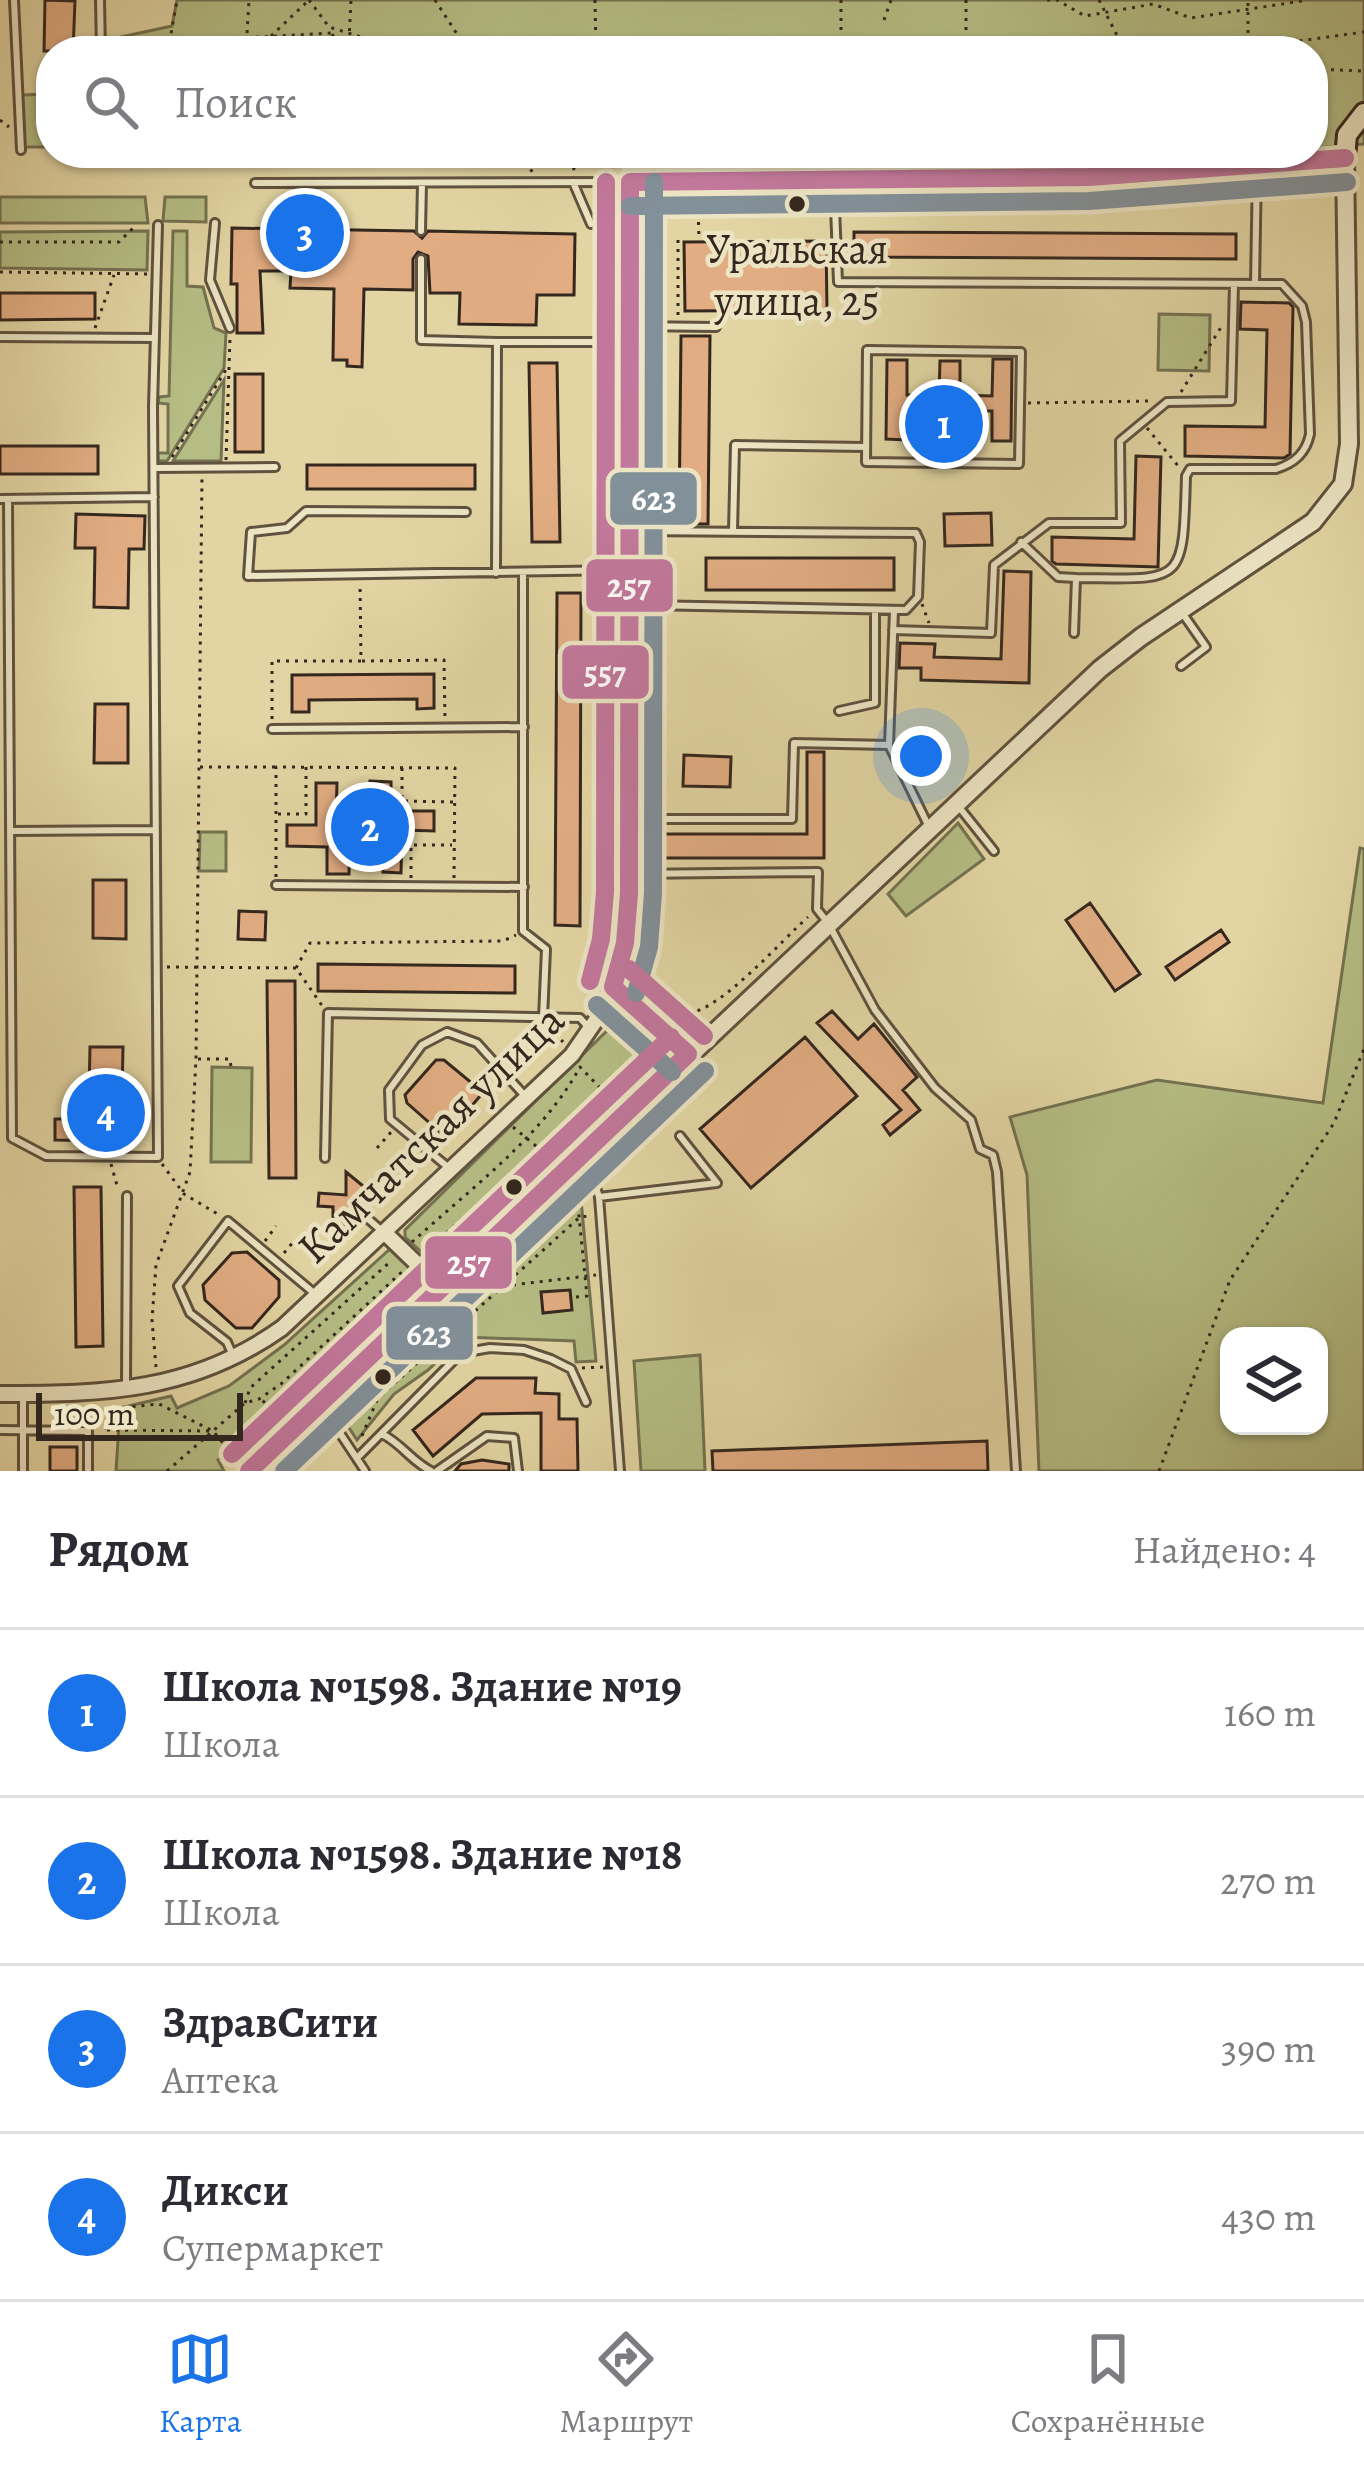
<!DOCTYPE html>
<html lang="ru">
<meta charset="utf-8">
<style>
body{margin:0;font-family:Alegreya,serif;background:#f2f2f3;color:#2b2b33}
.controls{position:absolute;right:36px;bottom:36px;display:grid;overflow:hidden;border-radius:24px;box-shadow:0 3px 9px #0004}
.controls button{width:108px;height:108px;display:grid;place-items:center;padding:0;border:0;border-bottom:3px solid #e1e1e2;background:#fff;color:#2b2b33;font:60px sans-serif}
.scale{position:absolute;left:36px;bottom:30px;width:207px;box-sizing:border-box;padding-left:12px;border:6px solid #34271e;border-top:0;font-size:33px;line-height:42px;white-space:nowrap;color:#34271e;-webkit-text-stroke:9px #ece4c3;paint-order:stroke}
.you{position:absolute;left:921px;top:756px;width:42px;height:42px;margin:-30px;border:9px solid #fff;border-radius:50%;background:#1a73e8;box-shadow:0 0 0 18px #1a73e833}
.badge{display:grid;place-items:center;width:78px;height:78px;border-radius:50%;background:#1a73e8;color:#fff;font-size:39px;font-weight:700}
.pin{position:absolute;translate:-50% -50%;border:6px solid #fff;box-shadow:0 3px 12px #0006}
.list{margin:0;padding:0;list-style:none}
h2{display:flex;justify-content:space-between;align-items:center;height:156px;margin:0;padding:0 48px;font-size:51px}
h2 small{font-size:39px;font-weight:400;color:#7c7c81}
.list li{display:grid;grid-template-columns:78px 1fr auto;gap:36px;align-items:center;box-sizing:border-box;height:168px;padding:0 48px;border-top:3px solid #e1e1e2}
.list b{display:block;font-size:45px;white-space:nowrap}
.list p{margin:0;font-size:39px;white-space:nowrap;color:#7c7c81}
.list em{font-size:39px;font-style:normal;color:#7c7c81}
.icon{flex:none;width:66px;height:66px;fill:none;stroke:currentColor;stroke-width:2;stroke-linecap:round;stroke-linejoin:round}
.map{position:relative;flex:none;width:1364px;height:1471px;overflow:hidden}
.search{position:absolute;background:#fff;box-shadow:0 3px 9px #0004;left:36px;right:36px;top:36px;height:132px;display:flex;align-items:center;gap:30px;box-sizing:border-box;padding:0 42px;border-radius:48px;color:#7c7c81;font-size:45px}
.sheet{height:828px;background:#fff}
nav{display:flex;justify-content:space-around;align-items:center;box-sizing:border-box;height:168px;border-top:3px solid #e1e1e2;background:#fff;font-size:33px;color:#7c7c81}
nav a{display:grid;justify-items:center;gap:6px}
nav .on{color:#1a73e8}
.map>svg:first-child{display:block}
</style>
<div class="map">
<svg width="1364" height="1471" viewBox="0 0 1364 1471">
<rect width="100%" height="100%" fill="#e2d5a3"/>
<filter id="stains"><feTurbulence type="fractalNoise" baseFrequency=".00167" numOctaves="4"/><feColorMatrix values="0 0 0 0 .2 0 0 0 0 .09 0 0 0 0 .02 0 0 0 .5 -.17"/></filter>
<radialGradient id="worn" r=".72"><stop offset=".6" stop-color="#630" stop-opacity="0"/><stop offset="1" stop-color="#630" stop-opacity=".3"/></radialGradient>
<!-- green -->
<path fill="#b5bd84" stroke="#747251" stroke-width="3" fill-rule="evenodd" d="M177,0h1187v144l-51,4v-97h-1207l1,-11 65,-14z
M51,94v53h-28l-1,-52z
M145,153h1114l-339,14 -767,-1z
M0,197h145l3,26h-148z
M165,197h41v25l-43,-1z
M148,231l-1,39 -147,-2v-36z
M173,231h14v55l16,1 11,41 12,5 -2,35 -57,93h-9v-8h10v-49l-10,-1 1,-6 10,-1z
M1159,314l51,1 -1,56 -51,-1z
M224,380l-3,81h-48z
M958,823l26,36 -78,57 -18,-22z
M200,832h26v39h-27z
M1360,848l4,1v622h-325l-12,-296 -17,-58 147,-37 166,23zM1229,1336h90v90h-90z
M630,1018l17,13 6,23 -33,38 -8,-3 -105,100 -1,15 -65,60 -5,1 -31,-28v-7l213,-210z
M212,1067l40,1 -1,94h-40z
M580,1189l16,172 -20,1 -2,-21 -111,-4 -35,33 -34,24 -37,46 -19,-29 11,-10 13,2 42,-39v-12z
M391,1248l31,29 1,9 -150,137 -8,-3 -47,40 6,11h-108l4,-63 51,-12 6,12 52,-22 55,-41z
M700,1355l5,116h-64l-7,-110z"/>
<!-- building -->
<path fill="#e2ad83" stroke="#34271e" stroke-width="3" d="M45,0l30,1 -2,50h-29z
M232,228l182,3 8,7 6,-7 147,3 -1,61h-37l-1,30 -77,-1 1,-31h-30l-2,-37 -10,-4 -5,7v31l-49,-1 -2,78 -15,-1v-6h-14l1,-71 -44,-1 1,-17h-31l3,62h-26v-49h-6z
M854,232l382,2v25l-382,-2z
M826,241l1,69 -142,1 -1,-69z
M0,293h95v26l-95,1z
M1241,302l48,1 4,4 -3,147 -6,4 -99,-2v-30l80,1 2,-97 -27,-1z
M681,336h29l-2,188h-29z
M993,359h19l-1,82h-19v-30h-35l-1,43h-17l1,-42 -33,-1v29l-21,-1 1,-79h20v35h32l1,-34h20v34l32,1z
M529,363h28l3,179h-28z
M235,374h28v78h-28z
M0,446h98v28h-98z
M1136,456l25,1 -3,110 -102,-3 -4,-3v-24l82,2z
M307,465h168v24h-168z
M991,513l1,32 -47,1 -1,-32z
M76,514l69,2 -1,33h-15l-1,59 -34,-1 1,-59h-20z
M706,558h188v32h-188z
M1004,571l27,1 -2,111 -108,-3v-12h-22l1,-25 35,1 -1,13 67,2z
M557,593h24l-1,333 -25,-1z
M434,674v34l-17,1v-10l-108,1v12h-17v-37z
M95,704h33v59h-34z
M807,752h17v106h-164v-24h147z
M684,755l47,2 -1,30 -47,-1z
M370,781l21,1v29h43v20l-32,-1 -1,43 -18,-1v-33l-33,-1 -1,36h-22v-27l-40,-1v-21h29v-42h21l-1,34h33z
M93,880h33v59l-33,-1z
M1090,903l50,71 -25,17 -49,-71z
M239,911l27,1 -1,28 -27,-1z
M1221,930l8,12 -54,38 -9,-13z
M318,964l197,2v27l-197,-2z
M267,981h28l1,197h-27z
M832,1011l26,28 16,-15 43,53 -14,13 17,20 -30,25 -7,-10 18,-15 -84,-87z
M805,1037l52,59 -106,92 -51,-59z
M90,1047h33l-1,48h13l-1,46 -79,-1v-21h22v-25h12z
M436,1060h8l35,29 1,7 -30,36 -9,1 -34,-30 -2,-8z
M346,1172l28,23 -10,11 -10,-1v12l-10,10 -11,-10v-10l-15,-1 1,-13 27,2z
M74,1187h27l2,159 -27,1z
M247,1252l32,28v17l-27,31h-16l-31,-28 -2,-15 29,-32z
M570,1290l2,20 -29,3 -2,-21z
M476,1378h60l-1,15 24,1v25h18l1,52h-37v-58l-59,1 -49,42 -20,-26z
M987,1441l1,30h-275l-1,-20z
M50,1447h27v24h-27z
M482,1460l27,4v7h-54l6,-7z"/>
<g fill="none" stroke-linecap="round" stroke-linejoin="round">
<!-- service casing -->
<g stroke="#60523f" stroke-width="12">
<path id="service" d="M14,0l7,150
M100,0l1,51
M573,182l18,42
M255,183l371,-1
M834,183l4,99 444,2 20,22 4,16 4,112c-4,19 -15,29 -34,35h-86l-4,7c-3,111 -2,103 -110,102l-2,55
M215,223l-5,57 20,48
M421,231l1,-48
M421,259v81l76,2
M1255,284l2,-116
M630,326l86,1
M0,337l154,1
M867,350l154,2 -2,112 -153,-2z
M154,468l121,-1
M0,499l154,-2
M8,499l4,639 34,18 112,1 -5,-750 5,-182
M466,512l-160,-1 -19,17 -36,4 -3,44 378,-6
M633,531l283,2 4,9 -2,55 -12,13 -260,-5
M733,532l2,-87 131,2
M1021,542l37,35 18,1
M496,573l1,-231h132
M523,573v358l23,18 -3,69
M894,610l-5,135 39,80
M893,630l98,3 3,-68 55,-42h72l-1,-82 47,-39 64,-1 3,-117
M1181,666l25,-19 -23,-33
M839,711l36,-8v-93
M272,729l252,-2
M959,807l35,44
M631,819h161l2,-76 95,2
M10,831l145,-1
M632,874l186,-2 -1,37 11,14 47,87 60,78 36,32 9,29 13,6 4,17 19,299
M276,885l248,2
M680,1136l37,47
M325,1158l3,-145 252,5 8,9
M581,1162l10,10 8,25 21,274
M449,1168l-59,-49 -1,-29 33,-45 25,-13 30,11 48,53
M599,1197l118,-14
M359,1211l23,20
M233,1356l-6,-14 -37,-29 -12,-27 50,-65 86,72
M126,1388l1,-192
M23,1398v73
M322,1406l43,65
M0,1430l88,1v40
M382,1434c20,10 29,27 49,37
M357,1458l104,-105 29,-5 34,2 27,9 20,10 15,33
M437,1471l50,-35 27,2 4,33"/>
</g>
<!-- minor casing -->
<g stroke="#60523f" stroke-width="20">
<path id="minor" d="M613,987l75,67
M385,1233l56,54
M0,1394c105,0 192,-2 282,-66l290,-273 33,-48 8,-20 12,-44 4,-50 1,-711"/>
</g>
<!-- tertiary casing -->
<g stroke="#60523f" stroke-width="22">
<path id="tertiary" d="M249,1471l851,-802 41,-32 172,-115 30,-38 6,-40 -4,-286"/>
</g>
<!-- secondary casing -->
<g stroke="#34271e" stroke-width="24">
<path id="secondary" d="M630,182l459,-5 256,-19 2,-23 17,-22"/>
</g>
<!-- path -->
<path stroke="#34271e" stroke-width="3" stroke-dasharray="3 6" stroke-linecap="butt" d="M309,0l20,27 77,24
M435,0l33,51
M595,0l1,51
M841,0v51
M966,0v51
M1047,0h10l28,16 68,-12 38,14 117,-18
M1099,0l26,51
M884,20l7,-20
M332,34l10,17
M271,36l37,-35
M349,40l2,-40
M112,45l220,-12
M168,51l9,-51
M246,51l3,-51
M1174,51l74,-3 116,-16
M1248,51v-51
M1313,69l51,2
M0,120l9,7
M523,153l9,19
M551,153l1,18
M606,153v16
M573,170l10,-17
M608,204l1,20
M698,204l1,36
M678,240v77
M0,242h119l16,-16
M0,272l149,2
M95,328l19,-53
M1181,392l42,-68
M1028,403l122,-2
M1147,428l32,39
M172,457l55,-89
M226,460l4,-123
M922,604l7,19
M362,661l82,-1 1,59
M272,719v-58h89l-1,-78
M200,767h75
M402,768v33l51,1
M278,814h28v-47
M648,865l1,-38
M276,877v-110l179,1 -1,111
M411,878v-33h41
M648,887l-8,86c5,15 12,20 23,29 9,7 15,12 26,11 33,-4 93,-73 119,-96
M167,967l129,1 27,39
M296,968l14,-25 193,-2 13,-6
M550,1026l13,16
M198,1059h32l1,8
M513,1127l35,29
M377,1148l15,-17
M111,1164l7,25
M162,1164l22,30 37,22
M265,1241l11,-15
M412,1242c58,-53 130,-105 168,-175l29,30
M426,1251l66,-58
M284,1253l10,-12
M504,1286l92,-11
M576,1297l11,-1 -11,-110
M156,1367l-4,-47 4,-55 34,-93 6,-113 6,-584
M582,1368l21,-1
M245,1403l5,-15 141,-127
M343,1418l34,-19 203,-182 9,-1
M105,1430l4,-21 50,-5 54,27 20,24 46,-38 -17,-17
M107,1430l104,1
M362,1436l15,-36
M167,1471l78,-68 14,-4 22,-15 124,-115
M1159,1471l71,-191 104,-157 30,-74"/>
<!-- service -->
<use href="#service" stroke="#ece4c3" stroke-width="6"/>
<!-- minor -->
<use href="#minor" stroke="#ece4c3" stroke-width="14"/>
<!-- tertiary -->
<use href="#tertiary" stroke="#ece4c3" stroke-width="16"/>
<!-- secondary -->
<use href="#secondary" stroke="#ece4c3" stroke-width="18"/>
<!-- bus-1 casing -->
<g stroke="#ece4c3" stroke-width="27">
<path id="bus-1" d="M630,182l459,-5 256,-19
M613,987l12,-44 4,-50 1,-711
M613,987l75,67
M249,1471l439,-417"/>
</g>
<!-- bus-2 casing -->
<g stroke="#ece4c3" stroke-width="27">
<path id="bus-2" d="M630,206l459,-5 258,-19
M636,993l13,-46 4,-54 1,-711
M597,1005l75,67
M284,1471l421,-400"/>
</g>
<!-- bus-3 casing -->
<g stroke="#ece4c3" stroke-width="27">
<path id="bus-3" d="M630,158l458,-5
M629,969l75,67
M590,981l11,-42 4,-47 1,-710
M232,1454l439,-417"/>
</g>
<!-- bus-1 -->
<use href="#bus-1" stroke="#c2789c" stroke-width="18"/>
<!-- bus-2 -->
<use href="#bus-2" stroke="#82909a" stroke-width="18"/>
<!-- bus-3 -->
<use href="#bus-3" stroke="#c2789c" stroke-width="18"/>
</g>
<!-- markers -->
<g fill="#34271e" stroke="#ece4c3" stroke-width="4.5">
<circle cx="797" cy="204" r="10"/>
<circle cx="514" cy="1187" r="10"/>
<circle cx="383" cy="1377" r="10"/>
</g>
<g text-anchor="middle" stroke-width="9" stroke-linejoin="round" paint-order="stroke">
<!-- bus labels -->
<g font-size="42" fill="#34271e" stroke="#ece4c3">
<text x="797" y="263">Уральская<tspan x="797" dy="52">улица, 25</tspan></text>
</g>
<!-- street labels -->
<g font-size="45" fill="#34271e" stroke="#ece4c3">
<text transform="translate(430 1133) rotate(-44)" y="16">Камчатская улица</text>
</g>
</g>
<g stroke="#ece4c3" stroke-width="4.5">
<rect x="608" y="470" width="91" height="57" rx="12" fill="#82909a"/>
<rect x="584" y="557" width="91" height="57" rx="12" fill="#c2789c"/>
<rect x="560" y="643" width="91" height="58" rx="12" fill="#c2789c"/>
<rect x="423" y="1234" width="91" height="57" rx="12" fill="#c2789c"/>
<rect x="384" y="1304" width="91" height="58" rx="12" fill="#82909a"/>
</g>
<g font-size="33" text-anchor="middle" font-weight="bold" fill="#fff">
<text x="654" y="510">623</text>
<text x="629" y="597">257</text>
<text x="605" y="684">557</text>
<text x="469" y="1274">257</text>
<text x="429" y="1345">623</text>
</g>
<rect width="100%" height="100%" filter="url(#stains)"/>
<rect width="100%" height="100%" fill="url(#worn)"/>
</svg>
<div class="controls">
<button><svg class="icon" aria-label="layers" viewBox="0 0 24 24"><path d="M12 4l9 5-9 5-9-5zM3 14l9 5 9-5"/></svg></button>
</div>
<div class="scale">100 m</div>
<div class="you"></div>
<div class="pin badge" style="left:944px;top:424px">1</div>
<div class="pin badge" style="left:370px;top:827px">2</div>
<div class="pin badge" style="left:305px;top:233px">3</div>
<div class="pin badge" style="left:106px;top:1113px">4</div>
<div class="search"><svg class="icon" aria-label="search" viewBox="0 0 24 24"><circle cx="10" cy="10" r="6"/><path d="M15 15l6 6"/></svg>Поиск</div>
</div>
<section class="sheet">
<h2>Рядом<small>Найдено: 4</small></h2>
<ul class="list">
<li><span class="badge">1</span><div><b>Школа №1598. Здание №19</b><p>Школа</p></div><em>160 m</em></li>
<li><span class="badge">2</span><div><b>Школа №1598. Здание №18</b><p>Школа</p></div><em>270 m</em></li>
<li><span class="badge">3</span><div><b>ЗдравСити</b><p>Аптека</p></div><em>390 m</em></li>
<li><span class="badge">4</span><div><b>Дикси</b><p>Супермаркет</p></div><em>430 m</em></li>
</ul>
</section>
<nav>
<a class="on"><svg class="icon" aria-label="map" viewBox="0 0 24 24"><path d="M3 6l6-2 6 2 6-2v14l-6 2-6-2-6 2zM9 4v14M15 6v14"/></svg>Карта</a>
<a><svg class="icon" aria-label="directions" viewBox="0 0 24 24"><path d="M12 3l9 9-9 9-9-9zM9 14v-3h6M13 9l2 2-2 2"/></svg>Маршрут</a>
<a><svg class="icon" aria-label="saved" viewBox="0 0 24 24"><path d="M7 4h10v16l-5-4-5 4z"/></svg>Сохранённые</a>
</nav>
